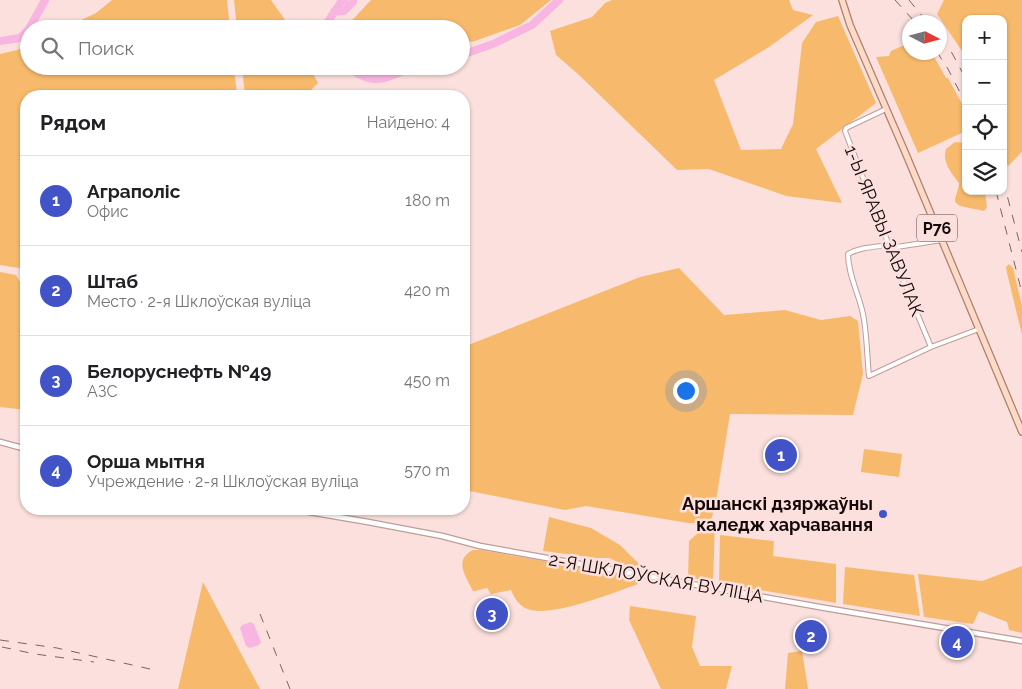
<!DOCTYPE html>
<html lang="ru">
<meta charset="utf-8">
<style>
body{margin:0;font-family:Raleway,sans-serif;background:#f6f6f6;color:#202124}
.controls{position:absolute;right:15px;top:15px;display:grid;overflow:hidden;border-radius:10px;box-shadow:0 1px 4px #0004}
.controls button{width:45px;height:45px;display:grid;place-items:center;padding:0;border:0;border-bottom:1px solid #e0e0e0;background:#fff;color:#202124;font:25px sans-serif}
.compass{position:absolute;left:902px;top:15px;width:45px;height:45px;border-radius:50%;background:#fff;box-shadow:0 1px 4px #0004;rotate:96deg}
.you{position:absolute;left:685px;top:390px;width:18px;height:18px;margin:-12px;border:4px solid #fff;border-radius:50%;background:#1a73e8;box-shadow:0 0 0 8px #1a73e833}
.badge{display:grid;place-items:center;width:32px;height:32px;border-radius:50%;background:#4153c7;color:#fff;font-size:16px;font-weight:700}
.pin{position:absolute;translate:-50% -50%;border:2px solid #fff;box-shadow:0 1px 5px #0006}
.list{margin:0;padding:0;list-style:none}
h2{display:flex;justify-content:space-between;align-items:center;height:65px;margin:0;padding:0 20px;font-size:21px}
h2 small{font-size:16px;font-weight:400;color:#757577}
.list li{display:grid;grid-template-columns:32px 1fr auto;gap:15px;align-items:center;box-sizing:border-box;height:90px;padding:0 20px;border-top:1px solid #e0e0e0}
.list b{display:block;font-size:19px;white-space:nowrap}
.list p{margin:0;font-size:16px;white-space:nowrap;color:#757577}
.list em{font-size:16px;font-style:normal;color:#757577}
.icon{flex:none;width:28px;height:28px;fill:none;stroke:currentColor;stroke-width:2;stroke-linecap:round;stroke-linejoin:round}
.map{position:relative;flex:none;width:1022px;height:689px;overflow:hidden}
.search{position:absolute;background:#fff;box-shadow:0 1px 4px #0004;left:20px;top:20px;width:450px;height:55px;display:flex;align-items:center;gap:12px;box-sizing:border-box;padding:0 18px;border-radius:28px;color:#757577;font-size:19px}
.panel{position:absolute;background:#fff;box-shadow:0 1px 4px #0004;left:20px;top:90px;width:450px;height:425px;border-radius:20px}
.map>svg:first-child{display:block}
</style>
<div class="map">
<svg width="1022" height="689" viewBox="0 0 1022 689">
<rect width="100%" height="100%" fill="#fbe0dd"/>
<!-- green -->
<path fill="#f7ba6c" d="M112,0h115l3,29h-168l34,-16z
M234,0h37l14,20 5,9h-53z
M371,0h180l-31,25 -48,17 -11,-2v-11h-117z
M612,0h177l4,10 20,5 -44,32 -55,33 27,70 40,-1 12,-25 9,-81 14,-21 22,-6 38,87 -60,46 26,54 -56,-7 -77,-27 -32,1 -98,-95 -23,-20 -6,-24 42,-14 13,-14z
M944,0h78v152l-14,14 -5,-12v-135h-37v38l-29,-43z
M29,45v21h205l3,30h-211v183l-7,-11 -19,-3v-211l17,-4z
M902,46l7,1 1,5 22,1 14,25h2l14,26 4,10v17l-48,22 -42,-96 13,-1 2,-5z
M242,66h67l9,17 -13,13h-60z
M365,66h33l-17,7z
M955,142l11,1v48h19l2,16 -3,4 -24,-5 -5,-4c0,-8 4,-12 4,-19 -8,-11 -17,-20 -13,-34z
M1009,264l4,4 9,38v29l-15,-62 -1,-6z
M679,268l45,47 61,-5 36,10 29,-4 8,5 5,53 -10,41 -123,-1 -15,93 -4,13 -10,3h-13l-102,-17 -21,4 -101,-20v-147l2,3 174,-69z
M0,272l16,3 10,18v117l-26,-3z
M864,449l38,5 -3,23 -38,-5z
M549,517l42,11 29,17 21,21 -12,1 -20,-9h-12l-54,-7z
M715,523l-2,59 -25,-5 1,-36 10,-9z
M720,535l54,6 -1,15 63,8v39l-117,-20z
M473,550h8l151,26 7,4 -1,4c-23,8 -91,36 -113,24 -7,-4 -11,-11 -14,-18l-20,4 -4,-6 -12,3h-2c-7,-14 -20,-31 0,-41z
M1022,566v67l-13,-3 -2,-8 -28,-11 -6,13 -49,-7 -6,-43 64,7z
M845,567l69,8 6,41 -77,-12z
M203,582l57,107h-82z
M630,606l66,10 -4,31 8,19h32l-6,23h-65l-32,-69z
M802,651l6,38h-23l3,-36z"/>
<!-- water -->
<path fill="#f9b5e1" d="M251,622l3,2 7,18 -2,3 -9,3 -4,-2 -6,-18 2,-3z"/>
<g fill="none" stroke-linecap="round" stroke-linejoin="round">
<!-- river -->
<path stroke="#f9b5e1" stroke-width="8" d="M334,12l10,-1 9,-9v-2
M29,29l16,-29
M328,29l-1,-6 14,-21 3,-2
M0,41l20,-3 9,-9
M461,55l32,-11 39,-19 27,-25
M349,66c7,9 24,16 36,12 10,-3 19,-8 30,-12"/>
<!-- minor casing -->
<g stroke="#bd9d99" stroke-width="6">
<path id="minor" d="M886,109l-40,19 -1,3 45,117 41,99
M889,245c-14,2 -29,2 -41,9 0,21 11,40 15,60 4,20 4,42 6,62l62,-29 48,-18
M890,248l52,-8"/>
</g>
<!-- tertiary casing -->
<g stroke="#bd9d99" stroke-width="7">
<path id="tertiary" d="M0,442l26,7
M292,509l76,13 74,14 38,10 178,32 167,30 197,33"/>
</g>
<!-- primary casing -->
<g stroke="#ab816c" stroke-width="8">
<path id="primary" d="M842,0l8,25 55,127 117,280"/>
</g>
<!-- minor -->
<use href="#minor" stroke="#fff" stroke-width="4"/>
<!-- tertiary -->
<use href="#tertiary" stroke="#fff" stroke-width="4.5"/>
<!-- primary -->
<use href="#primary" stroke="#fddac7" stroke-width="5.5"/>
<!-- rail -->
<path stroke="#776563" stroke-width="1" stroke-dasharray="9 9" stroke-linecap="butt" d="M895,0l20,22
M909,0l18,22
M940,38l12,15 14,26
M937,52l11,17 18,35
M1003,180l19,72
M996,191l26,102
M260,614l30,75
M0,640l57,8 93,21
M2,647l33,7 59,8"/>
</g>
<!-- markers -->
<circle fill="#4153c7" stroke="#fbe0dd" stroke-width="2" cx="883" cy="514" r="5"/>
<g text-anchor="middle" stroke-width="5" stroke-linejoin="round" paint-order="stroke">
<!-- shield labels -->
<rect fill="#fbe0dd" stroke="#594a48" stroke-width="1" x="917" y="214.5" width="40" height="27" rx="4"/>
<g font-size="16" font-weight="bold" fill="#140908">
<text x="937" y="234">Р76</text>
</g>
<!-- street labels -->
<g font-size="18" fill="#140908" stroke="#fbe0dd">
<text transform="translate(884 231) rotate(68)" y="6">1-Ы ЯРАВЫ ЗАВУЛАК</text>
<text transform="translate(656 578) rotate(10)" y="6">2-Я ШКЛОЎСКАЯ ВУЛІЦА</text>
</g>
<!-- poi labels -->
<g font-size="18" font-weight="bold" fill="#140908" stroke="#fbe0dd" text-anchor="end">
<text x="873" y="510">Аршанскі дзяржаўны<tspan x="873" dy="21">каледж харчавання</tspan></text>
</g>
</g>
</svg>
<div class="controls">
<button>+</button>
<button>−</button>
<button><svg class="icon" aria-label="locate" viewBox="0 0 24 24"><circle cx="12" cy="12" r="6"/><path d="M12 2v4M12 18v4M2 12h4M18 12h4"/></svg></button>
<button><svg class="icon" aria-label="layers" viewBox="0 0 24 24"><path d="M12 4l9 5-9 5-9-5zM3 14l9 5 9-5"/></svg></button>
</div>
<svg class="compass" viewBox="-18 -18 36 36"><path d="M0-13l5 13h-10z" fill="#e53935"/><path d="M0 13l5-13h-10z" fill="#757577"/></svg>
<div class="you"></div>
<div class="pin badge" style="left:781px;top:455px">1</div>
<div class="pin badge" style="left:811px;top:636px">2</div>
<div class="pin badge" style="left:492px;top:614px">3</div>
<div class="pin badge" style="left:957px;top:642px">4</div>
<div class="search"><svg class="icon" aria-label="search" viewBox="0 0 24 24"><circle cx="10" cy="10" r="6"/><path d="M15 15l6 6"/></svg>Поиск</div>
<section class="panel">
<h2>Рядом<small>Найдено: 4</small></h2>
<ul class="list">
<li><span class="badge">1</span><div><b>Аграполіс</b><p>Офис</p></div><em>180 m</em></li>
<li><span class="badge">2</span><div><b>Штаб</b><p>Место · 2-я Шклоўская вуліца</p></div><em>420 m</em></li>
<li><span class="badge">3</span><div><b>Белоруснефть №49</b><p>АЗС</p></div><em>450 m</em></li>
<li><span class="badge">4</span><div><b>Орша мытня</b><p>Учреждение · 2-я Шклоўская вуліца</p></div><em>570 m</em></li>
</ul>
</section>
</div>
